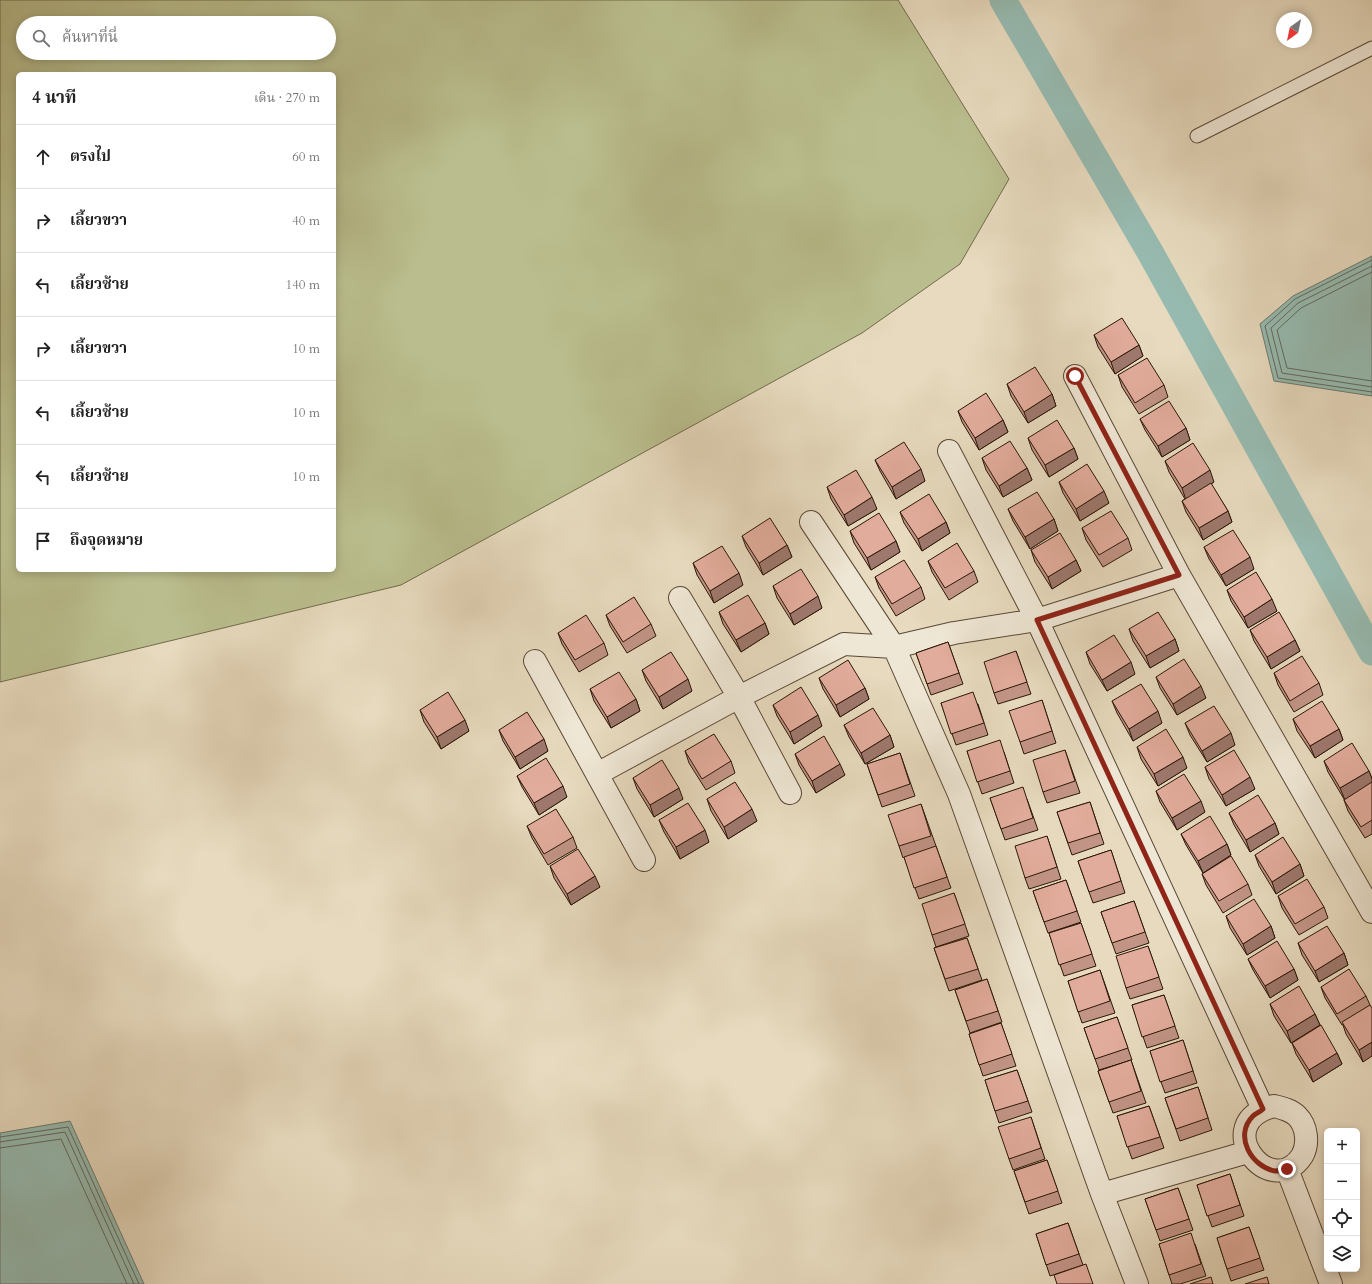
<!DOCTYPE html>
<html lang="th">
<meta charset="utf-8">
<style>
body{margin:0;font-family:Cardo,"Noto Serif Thai",serif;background:#f6f6f6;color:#222}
.controls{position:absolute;right:12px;bottom:12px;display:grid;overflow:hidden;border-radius:6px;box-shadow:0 2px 10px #0003}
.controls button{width:36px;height:36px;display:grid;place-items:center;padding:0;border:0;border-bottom:1px solid #e0e0e0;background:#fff;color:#222;font:20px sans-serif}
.compass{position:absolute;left:1276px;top:12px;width:36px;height:36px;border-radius:50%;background:#fff;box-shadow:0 2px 10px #0003;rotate:213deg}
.stop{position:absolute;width:12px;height:12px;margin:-9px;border:3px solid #8f2418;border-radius:50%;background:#fff}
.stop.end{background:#8f2418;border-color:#fff;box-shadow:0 1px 4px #0008}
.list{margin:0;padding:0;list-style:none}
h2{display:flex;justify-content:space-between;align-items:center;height:52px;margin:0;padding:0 16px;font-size:17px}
h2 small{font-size:13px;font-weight:400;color:#767676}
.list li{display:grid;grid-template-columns:26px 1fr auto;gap:12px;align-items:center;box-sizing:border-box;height:64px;padding:0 16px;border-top:1px solid #e0e0e0}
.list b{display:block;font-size:15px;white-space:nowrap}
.list em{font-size:13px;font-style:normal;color:#767676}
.icon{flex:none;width:22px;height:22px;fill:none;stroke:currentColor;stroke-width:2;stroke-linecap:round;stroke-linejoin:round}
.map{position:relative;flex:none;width:1372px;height:1284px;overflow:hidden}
.search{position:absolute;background:#fff;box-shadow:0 2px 10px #0003;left:16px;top:16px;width:320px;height:44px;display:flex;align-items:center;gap:10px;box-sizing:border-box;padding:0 14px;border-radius:22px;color:#767676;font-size:15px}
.panel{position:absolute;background:#fff;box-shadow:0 2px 10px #0003;left:16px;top:72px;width:320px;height:500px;border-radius:6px}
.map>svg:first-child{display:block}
</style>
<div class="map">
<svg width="1372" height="1284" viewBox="0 0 1372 1284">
<rect width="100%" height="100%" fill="#e7dabe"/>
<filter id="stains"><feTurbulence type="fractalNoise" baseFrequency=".005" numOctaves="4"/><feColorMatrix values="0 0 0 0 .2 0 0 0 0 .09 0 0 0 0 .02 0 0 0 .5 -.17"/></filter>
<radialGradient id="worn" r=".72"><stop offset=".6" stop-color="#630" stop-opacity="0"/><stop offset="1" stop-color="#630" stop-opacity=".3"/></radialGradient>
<!-- green -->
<path fill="#babe8e" stroke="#726a4c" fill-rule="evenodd" d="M0,0h898l111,179 -49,85 -98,69 -461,252 -401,97zM23,23h306v30h-306zM18,74h316v496h-316z"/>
<!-- water -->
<path fill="#97bbb1" stroke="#6c796e" d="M1372,256v140l-98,-15 -14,-57 33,-28z
M70,1121l74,163h-144v-151z"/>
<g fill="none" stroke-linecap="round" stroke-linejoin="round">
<!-- shore -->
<path stroke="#61695d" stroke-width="1" d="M1372,260l-77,39 -30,27 13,52 94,14
M1372,266l-74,37 -27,25 11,45 90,14
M1372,272l-71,36 -24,22 10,38 85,13
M0,1137l68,-10 71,157
M0,1142l65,-10 69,152
M0,1148l61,-9 66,145"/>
<!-- canal -->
<path stroke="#97bbb1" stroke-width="27" d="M1003,0l147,252 222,400"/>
<!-- service casing -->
<g stroke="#5a4836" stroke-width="15">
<path id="service" d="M1197,136l175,-88"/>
</g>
<!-- minor casing -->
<g stroke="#5a4836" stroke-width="24">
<path id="minor" d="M1075,376l104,199 193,337
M949,451l88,169 226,489
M811,522l83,125 65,147 143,400 35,90
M680,598l59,99 51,96
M535,661l109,199
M597,774l142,-77 105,-53 50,3 60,-14 83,-13 142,-45
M1274,1106c8,2 17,4 23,10 10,10 12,28 5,40 -31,47 -95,-33 -28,-50z
M1287,1169l44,115
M1102,1194l146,-42"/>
</g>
<!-- service -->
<use href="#service" stroke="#efe7d5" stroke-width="13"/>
<!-- minor -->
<use href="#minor" stroke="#efe7d5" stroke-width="22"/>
</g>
<!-- wall -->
<path fill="#c29486" stroke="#2b1709" d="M1094,335l45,10 4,11 -28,18 -17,-27z
M1118,375l46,10 4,12 -29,17 -17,-27z
M1007,384l45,10 4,12 -28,17 -17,-27z
M958,411l45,9 5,12 -29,18 -17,-28z
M1140,419l46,9 4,12 -28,17 -17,-27z
M1028,438l46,10 4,11 -29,18 -17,-27z
M982,458l45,10 5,12 -29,17 -17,-27z
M875,460l50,21 -29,18 -16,-28z
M1165,461l49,21 -3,2 17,27 4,11 -29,18 -17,-28 -4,-11 3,-2 -16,-27z
M1059,482l50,21 -29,18 -17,-28z
M827,487l50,22 -29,17 -17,-27z
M1008,509l46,10 4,12 -28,18 -17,-28z
M900,512l46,10 4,11 -28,18 -18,-28z
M1082,528l46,10 4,12 -29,17 -17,-27z
M850,531l46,10 4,11 -29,18 -17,-27z
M742,536l45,9 5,12 -29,18 -17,-28z
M1204,547l50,22 -28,17 -17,-27z
M1031,550l45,10 5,11 -29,18 -17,-27z
M928,561l46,10 4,11 -29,18 -17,-28z
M693,563l50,22 -29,18 -17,-28z
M875,577l46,10 4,12 -29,17 -17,-28z
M773,586l49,22 -28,17 -17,-27z
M1227,590l50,21 -29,17 -17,-27z
M719,612l46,11 4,11 -28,18 -18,-28z
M606,615l45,9 5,12 -29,17 -17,-27z
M1129,629l46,10 4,12 -29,17 -17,-27z
M1250,630l45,10 5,11 -29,18 -17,-28z
M558,633l46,10 4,12 -29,17 -17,-28z
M948,642l15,42 -32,11 -15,-42z
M1016,651l15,43 -33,10 -4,-11z
M1086,652l49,22 -28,17 -17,-27z
M642,670l50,21 -29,18 -17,-28z
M1274,673l45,10 4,12 -29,17 -16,-27z
M1156,677l50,21 -29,17 -17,-27z
M819,678l46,10 4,11 -29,18 -17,-28z
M590,689l46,10 4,12 -29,17 -17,-27z
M1042,700l14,43 -32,11 -4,-12z
M1112,701l50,22 -29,18 -16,-28z
M941,703l37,1 10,31 -32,10z
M773,705l49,21 -28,18 -17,-28z
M420,710l49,21 -28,18 -17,-27z
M1293,719l46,10 4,11 -28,18 -18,-27z
M1185,723l50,22 -28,17 -17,-27z
M844,725l46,10 4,12 -29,17 -16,-27z
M499,730l49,21 -28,18 -17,-28z
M1137,747l50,21 -29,18 -17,-27z
M1065,750l15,43 -33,10 -4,-11z
M685,751l46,10 4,12 -29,17 -17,-27z
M967,751l37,1 10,31 -32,11z
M900,753l15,43 -33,11 -15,-43z
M795,754l50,21 -29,18 -17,-28z
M1324,761l45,10 3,8v55l-7,4 -17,-27 -4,-11v-1l-16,-27z
M1205,767l50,22 -29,17 -17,-27z
M517,776l50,21 -28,18 -17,-28z
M633,778l50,21 -29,18 -17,-28z
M1156,791l49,21 -28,18 -17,-28z
M990,798l37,1 11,31 -33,10z
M707,799l50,22 -29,18 -17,-28z
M1090,802l14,42 -32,11 -15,-43z
M921,804l30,84 -32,11 -15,-42 -1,1 -4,-12z
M1229,813l46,10 4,11 -29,18 -16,-27z
M659,820l50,22 -29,17 -16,-27z
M527,826l46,11 4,11 -29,17 -16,-27z
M1181,834l46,10 4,11 -28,18 -17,-28z
M1047,836l14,43 -32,10 -4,-11z
M1111,850l14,43 -32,10 -15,-42z
M1255,855l45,9 4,12 -28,18 -17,-28z
M550,866l50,21 -29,18 -17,-27z
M1202,874l46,10 4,11 -29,18 -17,-28z
M1066,880l15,42 -33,11 -15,-42z
M954,893l15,43 -33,11 -4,-12z
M1278,896l46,11 4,11 -29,17 -17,-27z
M1134,901l15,42 -33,11 -15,-42z
M1226,916l45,10 4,12 -28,17 -17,-27z
M1081,923l15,43 -32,10 -15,-43z
M967,938l15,42 -33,11 -15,-43z
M1298,943l46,10 4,12 -29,17 -17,-27z
M1148,946l15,43 -33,10 -4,-11z
M1248,959l46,10 4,11 -28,18 -17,-28z
M1100,970l15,43 -33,10 -14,-42z
M987,979l15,43 -32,11 -15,-43z
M1321,987l45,9 4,9 -7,57 -17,-28 -3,-9h-1l-17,-27z
M1164,995l15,43 -32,10 -15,-43z
M1270,1004l45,10 5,11 -29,18 -17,-27z
M1117,1017l15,43 -33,10 -15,-42z
M1001,1023l15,43 -33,10 -14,-42z
M1183,1040l14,43 -32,10 -15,-42z
M1292,1043l45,10 5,11 -29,18 -17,-28z
M1131,1060l15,43 -33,10 -15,-42z
M1017,1070l15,42 -33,11 -14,-43z
M1198,1087l14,43 -32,11 -15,-43z
M1149,1106l15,42 -32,11 -15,-43z
M1031,1117l14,42 -32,11 -4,-11z
M1047,1160l15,43 -33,11 -15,-43z
M1230,1174l14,42 -32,11 -15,-42z
M1178,1188l15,42 -33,11 -15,-42z
M1068,1223l15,42 -33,11 -14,-42z
M1249,1227l15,43 -33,11 -14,-43z
M1159,1244h36l11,32 -26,8h-8z"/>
<!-- shaded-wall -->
<path fill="#9e786d" stroke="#2b1709" d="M1139,345l4,11 -28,18 -4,-12z
M1052,394l4,12 -28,17 -4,-11z
M1003,420l5,12 -29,18 -4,-12z
M1186,428l4,12 -28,17 -4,-11z
M1074,448l4,11 -29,18 -4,-12z
M1027,468l5,12 -29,17 -4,-11z
M921,469l4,12 -29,18 -4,-12z
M1210,470l4,12 -28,18 -4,-12z
M1104,491l5,12 -29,18 -4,-12z
M872,497l5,12 -29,17 -4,-11z
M1228,511l4,11 -29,18 -4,-12z
M1054,519l4,12 -28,18 -5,-12z
M946,522l4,11 -28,18 -4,-12z
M896,541l4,11 -29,18 -4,-12z
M787,545l5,12 -29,18 -4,-12z
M1250,557l4,12 -28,17 -5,-11z
M1076,560l5,11 -29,18 -4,-12z
M739,573l4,12 -29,18 -4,-12z
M818,596l4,12 -28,17 -4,-11z
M1272,599l5,12 -29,17 -4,-11z
M765,623l4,11 -28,18 -5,-12z
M1175,639l4,12 -29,17 -4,-12z
M1295,640l5,11 -29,18 -4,-12z
M1131,662l4,12 -28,17 -5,-11z
M688,679l4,12 -29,18 -4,-12z
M1201,686l5,12 -29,17 -4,-11z
M865,688l4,11 -29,18 -4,-12z
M636,699l4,12 -29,17 -4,-11z
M1158,711l4,12 -29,18 -4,-12z
M818,715l4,11 -28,18 -4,-12z
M465,720l4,11 -28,18 -4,-12z
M1339,729l4,11 -28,18 -5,-12z
M1231,733l4,12 -28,17 -5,-11z
M890,735l4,12 -29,17 -4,-11z
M544,739l4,12 -28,18 -5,-12z
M1183,757l4,11 -29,18 -4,-12z
M840,764l5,11 -29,18 -4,-12z
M1369,771l3,8v4l-27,17 -5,-12z
M1250,777l5,12 -29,17 -4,-11z
M563,786l4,11 -28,18 -5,-12z
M679,788l4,11 -29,18 -4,-12z
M1201,801l4,11 -28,18 -5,-12z
M752,809l5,12 -29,18 -4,-12z
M1275,823l4,11 -29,18 -4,-12z
M705,830l4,12 -29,17 -4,-12z
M1227,844l4,11 -28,18 -5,-12z
M1300,864l4,12 -28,18 -4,-12z
M595,876l5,11 -29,18 -4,-11z
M1271,926l4,12 -28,17 -4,-11z
M1344,953l4,12 -29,17 -4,-11z
M1294,969l4,11 -28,18 -5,-12z
M1315,1014l5,11 -29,18 -4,-12z
M1372,1042v14l-9,6 -4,-12z
M1337,1053l5,11 -29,18 -4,-12z"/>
<!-- building -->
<path fill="#e2ac9c" stroke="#2b1709" d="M1122,318l17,27 -28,17 -17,-27z
M1147,358l17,27 -29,18 -17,-28z
M1035,367l17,27 -28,18 -17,-28z
M986,393l17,27 -28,18 -17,-27z
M1169,401l17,27 -28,18 -18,-27z
M1057,420l17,28 -29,17 -17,-27z
M1010,441l17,27 -28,18 -17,-28z
M904,442l17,27 -29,18 -17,-27z
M1193,443l17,27 -28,18 -17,-27z
M1087,464l17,27 -28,18 -17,-27z
M856,470l16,27 -28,18 -17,-28z
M1211,483l17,28 -29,17 -17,-27z
M1037,492l17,27 -29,18 -17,-28z
M929,494l17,28 -28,17 -18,-27z
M1111,511l17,27 -29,17 -17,-27z
M879,513l17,28 -29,17 -17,-27z
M770,518l17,27 -28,18 -17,-27z
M1233,530l17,27 -29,18 -17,-28z
M1060,533l16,27 -28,17 -17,-27z
M957,543l17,28 -29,17 -17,-27z
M722,546l17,27 -29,18 -17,-28z
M904,560l17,27 -29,17 -17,-27z
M801,569l17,27 -28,18 -17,-28z
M1256,572l16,27 -28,18 -17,-27z
M748,595l17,28 -29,17 -17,-28z
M634,597l17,27 -28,18 -17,-27z
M1158,612l17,27 -29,17 -17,-27z
M1279,612l16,28 -28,17 -17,-27z
M586,615l18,28 -29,17 -17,-27z
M1114,635l17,27 -29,18 -16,-28z
M948,642l11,31 -32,11 -11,-31z
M1016,651l11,31 -33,11 -10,-31z
M671,652l17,27 -29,18 -17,-27z
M1302,656l17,27 -29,18 -16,-28z
M1184,659l17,27 -28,18 -17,-27z
M848,660l17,28 -29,17 -17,-27z
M619,672l17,27 -29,18 -17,-28z
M1141,684l17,27 -29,18 -17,-28z
M801,687l17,28 -28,17 -17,-27z
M448,692l17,28 -28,17 -17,-27z
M973,692l11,31 -33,11 -10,-31z
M1042,700l10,31 -32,11 -11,-31z
M1322,701l17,28 -29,17 -17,-27z
M1214,706l17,27 -29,18 -17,-28z
M873,708l17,27 -29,18 -17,-28z
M527,712l17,27 -29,18 -16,-27z
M1166,729l17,28 -29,17 -17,-27z
M714,734l17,27 -29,18 -17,-28z
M824,736l16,28 -28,17 -17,-27z
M1000,740l10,31 -33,11 -10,-31z
M1352,743l17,28 -29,17 -16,-27z
M1065,750l10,31 -32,11 -10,-32z
M1234,750l16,27 -28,18 -17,-28z
M900,753l10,31 -32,11 -11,-31z
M546,758l17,28 -29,17 -17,-27z
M662,760l17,28 -29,17 -17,-27z
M1184,774l17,27 -29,17 -16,-27z
M735,782l17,27 -28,18 -17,-28z
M1372,782v38l-11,7 -17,-27z
M1023,787l10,31 -32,11 -11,-31z
M1258,795l17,28 -29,17 -17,-27z
M1090,802l10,31 -32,10 -11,-31z
M688,803l17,27 -29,17 -17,-27z
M921,804l10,32 -32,10 -11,-31z
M556,809l17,28 -29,17 -17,-28z
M1210,816l17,28 -29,17 -17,-27z
M1047,836l10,31 -32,11 -10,-32z
M1283,837l17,27 -28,18 -17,-27z
M936,846l11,31 -33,11 -10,-31z
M578,849l17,27 -28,18 -17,-28z
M1111,850l10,31 -32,11 -11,-31z
M1231,856l17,28 -29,17 -17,-27z
M1307,879l17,28 -29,17 -17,-28z
M1066,880l11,31 -33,11 -11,-31z
M954,893l11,31 -33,11 -10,-31z
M1254,899l17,27 -28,18 -17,-28z
M1134,901l11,31 -33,11 -11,-31z
M1081,923l11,31 -33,11 -10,-32z
M1327,926l17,27 -29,18 -17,-28z
M967,938l11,31 -33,10 -11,-31z
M1277,941l17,28 -29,17 -17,-27z
M1148,946l11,31 -33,11 -10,-32z
M1349,969l17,27 -29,18 -16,-27z
M1100,970l10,31 -32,11 -10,-31z
M987,979l11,32 -32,10 -11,-31z
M1299,986l16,28 -28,17 -17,-27z
M1164,995l11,31 -33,11 -10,-32z
M1370,1005l2,3v34l-13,8 -17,-28z
M1117,1017l11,31 -33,11 -11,-31z
M1001,1023l11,31 -33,11 -10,-31z
M1321,1025l16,28 -28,17 -17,-27z
M1183,1040l10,31 -33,11 -10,-31z
M1131,1060l10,31 -32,11 -11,-31z
M1017,1070l11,31 -33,10 -10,-31z
M1198,1087l10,31 -32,11 -11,-31z
M1149,1106l11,31 -33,10 -10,-31z
M1031,1117l10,31 -32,11 -11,-32z
M1047,1160l11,31 -33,11 -11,-31z
M1230,1174l10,31 -33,11 -10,-31z
M1178,1188l11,31 -33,11 -11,-31z
M1068,1223l11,31 -33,11 -10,-31z
M1249,1227l11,31 -33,11 -10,-31z
M1191,1233l10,31 -32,11 -10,-31z
M1086,1264l7,20h-36l-3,-9z
M1211,1277l2,7h-23z
M1267,1277l2,7h-24z"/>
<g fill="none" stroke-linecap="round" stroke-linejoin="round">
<!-- route -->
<path stroke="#8f2418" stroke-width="5" d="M1075,376l104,199 -142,45 226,489c-3,3 -8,5 -10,7 -20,20 -1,51 22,55 4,0 8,-1 12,-2"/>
</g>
<rect width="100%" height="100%" filter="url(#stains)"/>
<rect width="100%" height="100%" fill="url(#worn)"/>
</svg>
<div class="controls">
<button>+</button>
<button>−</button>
<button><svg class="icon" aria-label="locate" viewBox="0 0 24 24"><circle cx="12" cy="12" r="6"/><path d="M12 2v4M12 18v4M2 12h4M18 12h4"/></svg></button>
<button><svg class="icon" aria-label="layers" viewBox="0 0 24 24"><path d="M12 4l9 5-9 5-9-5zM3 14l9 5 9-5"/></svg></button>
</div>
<svg class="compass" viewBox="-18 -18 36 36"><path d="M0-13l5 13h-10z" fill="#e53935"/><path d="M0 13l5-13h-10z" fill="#767676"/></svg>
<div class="stop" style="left:1075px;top:376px"></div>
<div class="stop end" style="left:1287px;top:1169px"></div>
<div class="search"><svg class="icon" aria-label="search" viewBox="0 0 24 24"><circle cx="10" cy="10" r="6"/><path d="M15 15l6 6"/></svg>ค้นหาที่นี่</div>
<section class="panel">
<h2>4 นาที<small>เดิน · 270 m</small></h2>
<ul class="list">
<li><svg class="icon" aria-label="ahead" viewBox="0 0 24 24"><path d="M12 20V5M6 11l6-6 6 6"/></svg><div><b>ตรงไป</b></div><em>60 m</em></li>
<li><svg class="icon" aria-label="right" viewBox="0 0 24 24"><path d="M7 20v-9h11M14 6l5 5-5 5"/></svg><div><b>เลี้ยวขวา</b></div><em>40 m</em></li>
<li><svg class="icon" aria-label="left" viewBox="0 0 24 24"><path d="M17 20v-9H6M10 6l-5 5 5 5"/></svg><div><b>เลี้ยวซ้าย</b></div><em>140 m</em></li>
<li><svg class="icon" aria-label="right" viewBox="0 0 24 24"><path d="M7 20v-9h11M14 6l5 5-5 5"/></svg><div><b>เลี้ยวขวา</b></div><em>10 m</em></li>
<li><svg class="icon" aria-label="left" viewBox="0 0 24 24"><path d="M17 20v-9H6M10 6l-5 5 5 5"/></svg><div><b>เลี้ยวซ้าย</b></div><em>10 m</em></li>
<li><svg class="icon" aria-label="left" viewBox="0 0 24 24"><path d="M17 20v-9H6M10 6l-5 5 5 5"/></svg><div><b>เลี้ยวซ้าย</b></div><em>10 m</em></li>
<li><svg class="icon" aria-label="arrive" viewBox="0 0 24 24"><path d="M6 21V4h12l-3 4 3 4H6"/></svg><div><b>ถึงจุดหมาย</b></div></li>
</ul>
</section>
</div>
